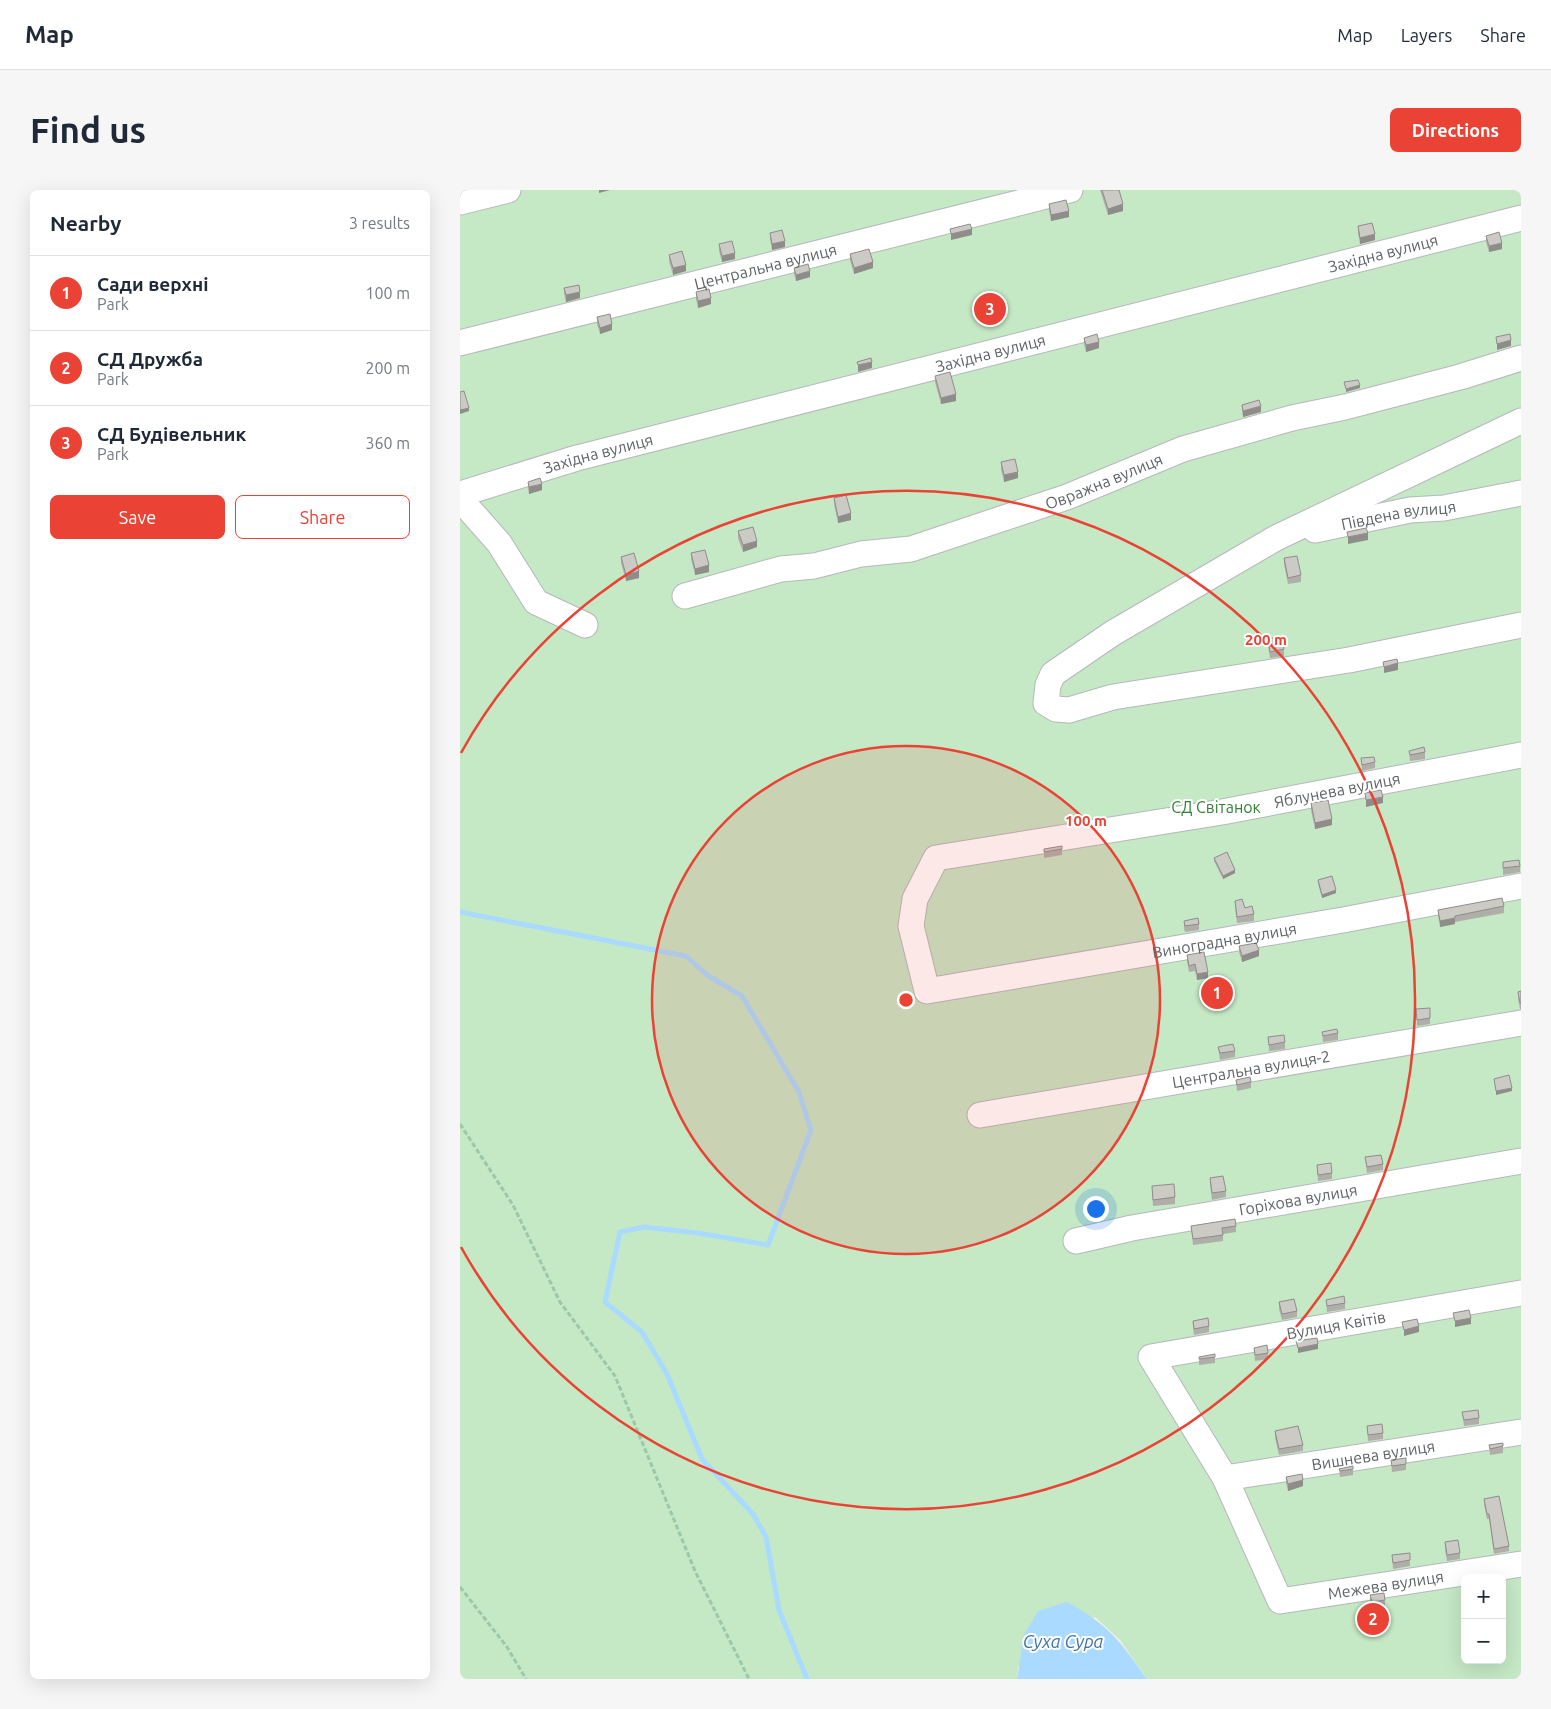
<!DOCTYPE html>
<meta charset="utf-8">
<style>
body{margin:0;font-family:Ubuntu,sans-serif;background:#f6f6f7;color:#1f2937}
.controls{position:absolute;right:15px;bottom:15px;display:grid;overflow:hidden;border-radius:8px;box-shadow:0 5px 20px #0002}
.controls button{width:45px;height:45px;display:grid;place-items:center;padding:0;border:0;border-bottom:1px solid #e0e1e3;background:#fff;color:#1f2937;font:25px sans-serif}
.you{position:absolute;left:635px;top:1018px;width:18px;height:18px;margin:-12px;border:4px solid #fff;border-radius:50%;background:#1a73e8;box-shadow:0 0 0 8px #1a73e833}
.badge{display:grid;place-items:center;width:32px;height:32px;border-radius:50%;background:#ea4335;color:#fff;font-size:16px;font-weight:700}
.pin{position:absolute;translate:-50% -50%;border:2px solid #fff;box-shadow:0 1px 5px #0006}
.list{margin:0;padding:0;list-style:none}
h2{display:flex;justify-content:space-between;align-items:center;height:65px;margin:0;padding:0 20px;font-size:21px}
h2 small{font-size:16px;font-weight:400;color:#747a83}
.list li{display:grid;grid-template-columns:32px 1fr auto;gap:15px;align-items:center;box-sizing:border-box;height:75px;padding:0 20px;border-top:1px solid #e0e1e3}
.list b{display:block;font-size:19px;white-space:nowrap}
.list p{margin:0;font-size:16px;white-space:nowrap;color:#747a83}
.list em{font-size:16px;font-style:normal;color:#747a83}
.actions{display:flex;gap:10px;padding:15px 20px}
.actions a{flex:1;padding:11px 0;border:1px solid #ea4335;border-radius:8px;text-align:center;font-size:18px;color:#ea4335}
.actions .main{background:#ea4335;color:#fff}
.map{position:relative;flex:none;width:1061px;height:1489px;overflow:hidden;border-radius:8px}
header{display:flex;align-items:center;gap:30px;box-sizing:border-box;height:70px;padding:0 25px;background:#fff;border-bottom:1px solid #e0e1e3}
header strong{font-size:24px}
nav{display:flex;gap:28px;margin-inline-start:auto;font-size:18px}
.intro{display:flex;align-items:center;justify-content:space-between;box-sizing:border-box;height:120px;padding:0 30px}
h1{margin:0;font-size:35px}
.button{padding:12px 22px;border-radius:8px;background:#ea4335;color:#fff;font-size:18px;font-weight:700}
main{display:flex;gap:30px;padding:0 30px}
aside{flex:1;background:#fff;border-radius:8px;box-shadow:0 5px 20px #0002}
.map>svg:first-child{display:block}
</style>
<header>
<strong>Map</strong>
<nav><a>Map</a><a>Layers</a><a>Share</a></nav>
</header>
<div class="intro"><h1>Find us</h1><a class="button">Directions</a></div>
<main>
<aside>
<h2>Nearby<small>3 results</small></h2>
<ul class="list">
<li><span class="badge">1</span><div><b>Сади верхні</b><p>Park</p></div><em>100 m</em></li>
<li><span class="badge">2</span><div><b>СД Дружба</b><p>Park</p></div><em>200 m</em></li>
<li><span class="badge">3</span><div><b>СД Будівельник</b><p>Park</p></div><em>360 m</em></li>
</ul>
<div class="actions"><a class="main">Save</a><a>Share</a></div>
</aside>
<div class="map">
<svg width="1061" height="1489" viewBox="0 0 1061 1489">
<rect width="100%" height="100%" fill="#f1efe8"/>
<!-- green -->
<path fill="#c5e8c5" fill-rule="evenodd" d="M0,0h1061v1489h-374l-27,-39 -25,-23 -77,50 -1,12h-557zM1005,1388h37v82h-37z"/>
<!-- water -->
<path fill="#aadaff" d="M607,1412c42,23 53,39 80,77h-130l7,-44 14,-24z"/>
<g fill="none" stroke-linecap="round" stroke-linejoin="round">
<!-- stream -->
<path stroke="#aadaff" stroke-width="5" d="M0,722l226,44 21,19 35,21 57,96 12,38 -43,115 -70,-12 -54,-6 -24,5 -15,70 37,30 25,42 35,85 51,55 13,23 13,73 28,69"/>
<!-- minor casing -->
<g stroke="#b5b8bc" stroke-width="27">
<g id="minor">
<path d="M0,12l48,-12"/>
<path id="s1" d="M0,153l610,-153"/>
<path d="M1061,231l-245,117 -163,95 -60,41 -5,11 -2,18 10,6 13,1 44,-13 236,-37 172,-35"/>
<path id="s2" d="M0,304l117,-36 944,-240"/>
<path d="M0,309l39,44 37,59 49,23"/>
<path id="s3" d="M855,340l95,-20 34,-2 77,-15"/>
<path id="s4" d="M225,406l96,-27 33,-3 47,-12 50,-5 156,-52 116,-48 109,-31 53,-11 115,-30 61,-19"/>
<path id="s5" d="M1061,565l-299,57 -286,46 -21,41 -4,27 16,65 416,-71 178,-34"/>
<path id="s6" d="M520,925l541,-92"/>
<path id="s7" d="M616,1051l56,-13 389,-67"/>
<path id="s8" d="M1061,1103l-370,64 74,121 55,123 241,-37"/>
<path id="s9" d="M765,1288l296,-46"/>
</g>
</g>
<!-- path -->
<path stroke="#9cc7a9" stroke-width="3" stroke-dasharray="5 2.5" stroke-linecap="butt" d="M0,934l53,81 47,97 55,74 80,195 54,108
M0,1397l47,60 19,32"/>
<!-- minor -->
<use href="#minor" stroke="#fff" stroke-width="25"/>
</g>
<!-- wall -->
<path fill="#afaea9" d="M640,0h19l4,21 -15,4z
M589,14l20,13 -18,4 -2,-11z
M898,36l17,14 -15,4 -2,-11z
M310,43l15,14 -13,3 -2,-11z
M1026,46l16,13 -13,3 -3,-10z
M259,54l16,15 -13,3 -3,-11z
M390,64l23,14 -19,6 -4,-14z
M209,65l17,16 -13,4 -4,-14z
M334,78l16,9 -14,4 -2,-7z
M104,98l16,10 -14,4 -2,-8z
M236,102l15,12 -13,4 -2,-9z
M137,127l15,13 -12,4 -3,-10z
M624,148l15,10 -13,4 -2,-8z
M475,186l21,25 -15,3 -6,-22z
M782,215l19,7 -18,5 -1,-6z
M541,272l17,16 -14,4 -3,-13z
M68,292l14,8 -13,4 -1,-6z
M374,308l17,22 -13,3 -4,-19z
M278,341l19,16 -14,5 -5,-14z
M231,363l18,19 -14,3 -4,-16z
M161,367l18,21 -13,3 -5,-18z
M824,368l17,17v7l-13,2 -4,-20z
M808,449l16,10v7l-14,2 -2,-13z
M949,561l16,1v7l-15,2z
M901,568l14,4v6l-13,3z
M851,613l21,22 -17,4 -4,-19z
M584,659h18v6l-18,3z
M754,668l21,15 -12,6 -9,-18z
M1043,672l17,4v6l-17,3z
M858,690l18,13 -14,5 -4,-14z
M775,711l19,13v7l-17,2 -2,-16z
M1044,716v7l-49,9v2l-15,3 -2,-11v-6z
M724,731l15,3v6l-14,2 -1,-4z
M779,756l20,10 -17,6 -3,-10z
M727,765l21,23 -11,2 -2,-9 -6,1 -2,-11z
M1061,801v18h-1l-2,-11v-6z
M956,819l14,9v6l-13,2z
M862,842l16,1v7l-15,2z
M808,847l17,5v7l-16,2z
M758,857l17,4v6l-15,3z
M776,890l15,2v6l-14,3z
M905,967l18,7v6l-16,3z
M857,975l15,8v6l-14,2z
M750,988l16,13v6l-14,3 -2,-16z
M692,996l23,11v7l-22,2z
M731,1036h45v6l-13,2v7l-30,4z
M866,1110l19,3v6l-18,3z
M819,1112l18,9v6l-15,3 -3,-11z
M733,1131l16,5v6l-15,3 -1,-7z
M794,1158l14,5v6l-13,2z
M739,1167h16v6l-16,2z
M1002,1222l17,6v6l-15,2z
M907,1236l16,7v6l-15,2z
M815,1241l28,14v6l-24,4 -4,-17z
M1029,1255l14,1v7l-13,2z
M931,1270l15,4v6l-14,2z
M893,1276v9l-13,2 -1,-8z
M826,1287l17,9 -15,5 -2,-8z
M1024,1309l25,47v5l-15,3 -5,-35h-2l-3,-15z
M985,1352l15,11v6l-13,2 -2,-12z
M932,1365l18,5v6l-17,3z
M910,1405l15,5v6l-13,2 -2,-6z"/>
<!-- shaded-wall -->
<path fill="#8f8d8a" d="M139,0h11l-11,3z
M663,14v7l-15,4v-6z
M609,21v6l-18,4v-6z
M512,39v6l-21,5v-6z
M915,44v6l-15,4v-6z
M325,51v6l-13,3v-6z
M1042,53v6l-13,3v-6z
M275,63v6l-13,3v-6z
M413,72v6l-19,6v-6z
M226,75v6l-13,4v-7z
M350,81v6l-14,4v-6z
M120,102v6l-14,4v-7z
M251,108v6l-13,4v-7z
M152,134v6l-12,4v-6z
M1051,150v6l-14,4v-6z
M639,152v6l-13,4v-7z
M412,172v6l-14,4v-7z
M900,195v3l-14,4v-3z
M496,204v7l-15,3v-6z
M801,216v6l-18,5v-6z
M9,218v3l-9,3v-4z
M558,282v6l-14,4v-7z
M82,294v6l-13,4v-7z
M391,323v7l-13,3v-6z
M908,343v7l-20,4v-7z
M297,351v6l-14,5v-7z
M249,375v7l-14,3v-6z
M179,381v7l-13,3v-6z
M938,473v7l-14,3v-6z
M923,607v6l-17,4v-7z
M872,629v6l-17,4v-6z
M775,680v3l-12,6v-3z
M876,700v3l-14,5v-3z
M995,728v6l-15,3v-6z
M799,760v6l-17,6v-6z
M748,782v6l-11,2v-6z
M1052,898v3l-16,4v-4z
M1011,1128v6l-16,3v-6z
M959,1136v6l-15,4v-6z
M858,1154v5l-20,4v-5z
M843,1290v6l-15,5v-7z"/>
<!-- building -->
<path fill="#cccac5" stroke="#8f8d8a" d="M642,0h17l4,14 -15,5z
M606,10l3,11 -18,4 -2,-11z
M912,33l3,11 -15,4 -2,-12z
M510,34l2,5 -21,5 -1,-5z
M322,40l3,11 -13,3 -2,-11z
M1039,42l3,11 -13,3 -3,-10z
M272,51l3,12 -13,3 -3,-12z
M409,59l4,13 -19,6 -4,-14z
M222,61l4,14 -13,3 -4,-13z
M348,74l2,7 -14,4 -2,-7z
M119,95l1,7 -14,3 -2,-7z
M249,99l2,9 -13,3 -2,-9z
M150,124l2,10 -12,4 -3,-11z
M637,144l2,8 -13,3 -2,-7z
M1050,144l1,6 -14,4 -1,-7z
M411,168l1,4 -14,3 -1,-3z
M490,182l6,22 -15,4 -6,-22z
M898,190l2,5 -14,4 -2,-7z
M4,201l5,17 -9,2v-18z
M799,210l2,6 -18,5 -1,-6z
M555,269l3,13 -14,3 -3,-13z
M80,288l2,6 -13,3 -1,-5z
M386,305l5,18 -13,4 -4,-19z
M293,337l4,14 -14,4 -5,-14z
M906,338l2,5 -20,4 -1,-5z
M245,360l4,15 -14,4 -4,-16z
M174,363l5,18 -13,4 -5,-18z
M837,366l4,19 -13,3 -4,-20z
M822,446l2,13 -14,3 -2,-13z
M937,469l1,4 -14,4 -1,-5z
M964,557l1,5 -15,3 -1,-4z
M914,567l1,5 -13,3 -1,-7z
M921,600l2,7 -17,3 -1,-7z
M868,610l4,19 -17,4 -4,-20z
M602,656v3l-18,3v-3z
M767,662l8,18 -12,6 -9,-18z
M1059,670l1,6 -17,2v-6z
M872,686l4,14 -14,5 -4,-15z
M1042,708l2,8 -49,10v2l-15,3 -2,-11z
M782,709l3,9 7,-2 2,8 -17,3 -2,-16z
M738,728l1,6 -14,2 -1,-5z
M796,753l3,7 -17,6 -3,-10z
M744,762l4,20 -11,2 -2,-10 -6,2 -2,-11z
M1061,801v12h-1l-2,-11z
M970,818v10l-13,2 -1,-11z
M877,839l1,4 -15,3 -1,-4z
M824,845l1,7 -16,3 -1,-8z
M773,854l2,7 -15,2 -2,-6z
M1049,885l3,13 -16,3 -2,-12z
M790,887l1,5 -14,3 -1,-5z
M921,965l2,9 -16,3 -2,-10z
M871,973l1,10 -14,2 -1,-10z
M763,986l3,15 -14,2 -2,-15z
M714,994l1,13 -22,3 -1,-14z
M775,1029l1,7 -14,2 1,7 -30,4 -2,-13z
M884,1106l1,7 -18,3 -1,-6z
M834,1109l3,12 -15,3 -3,-12z
M1009,1120l2,8 -16,3 -2,-8z
M748,1128l1,8 -15,3 -1,-8z
M957,1129l2,7 -15,4 -2,-8z
M857,1148l1,6 -20,4 -2,-7z
M807,1155l1,8 -13,2 -1,-7z
M755,1164v3l-16,2v-2z
M1018,1220l1,8 -15,2 -2,-8z
M922,1234l1,9 -15,2 -1,-9z
M838,1236l5,19 -24,4 -4,-18z
M1043,1253v3l-13,3 -1,-4z
M946,1268v6l-14,2 -1,-6z
M893,1276v3l-13,2 -1,-2z
M842,1284l1,6 -15,4 -2,-7z
M1039,1306l10,50 -15,3 -5,-35h-2l-3,-15z
M998,1350l2,13 -13,2 -2,-13z
M950,1363v7l-17,3 -1,-8z
M924,1403l1,7 -13,2 -2,-7z"/>
<!-- distance rings -->
<circle cx="446" cy="810" r="254" fill="#ea4335" fill-opacity=".12"/>
<g fill="none" stroke="#ea4335" stroke-width="2.5">
<circle cx="446" cy="810" r="254"/>
<path d="M1 563A509 509 0 1 1 1 1057"/>
</g>
<g text-anchor="middle" stroke-width="4" stroke-linejoin="round" paint-order="stroke">
<!-- street labels -->
<g font-size="16" fill="#5f6368" stroke="#fff">
<text dy="6" stroke="none"><textPath href="#s2" startOffset="954">Західна вулиця</textPath></text>
<text dy="6" stroke="none"><textPath href="#s1" startOffset="315">Центральна вулиця</textPath></text>
<text dy="6" stroke="none"><textPath href="#s2" startOffset="549">Західна вулиця</textPath></text>
<text dy="6" stroke="none"><textPath href="#s2" startOffset="144">Західна вулиця</textPath></text>
<text dy="6" stroke="none"><textPath href="#s4" startOffset="436">Овражна вулиця</textPath></text>
<text dy="6" stroke="none"><textPath href="#s3" startOffset="85">Південа вулиця</textPath></text>
<text transform="translate(877 600) rotate(-11)" y="6">Яблунева вулиця</text>
<text dy="6" stroke="none"><textPath href="#s5" startOffset="1036">Виноградна вулиця</textPath></text>
<text dy="6" stroke="none"><textPath href="#s6" startOffset="275">Центральна вулиця-2</textPath></text>
<text dy="6" stroke="none"><textPath href="#s7" startOffset="226">Горіхова вулиця</textPath></text>
<text transform="translate(876 1135) rotate(-10)" y="6">Вулиця Квітів</text>
<text dy="6" stroke="none"><textPath href="#s9" startOffset="150">Вишнева вулиця</textPath></text>
<text dy="6" stroke="none"><textPath href="#s8" startOffset="759">Межева вулиця</textPath></text>
</g>
<!-- park labels -->
<g font-size="16" fill="#348238" stroke="#fff">
<text x="756" y="623">СД Світанок</text>
</g>
<!-- water labels -->
<g font-size="18" font-style="italic" fill="#4174aa" stroke="#fff">
<text x="603" y="1458">Суха Сура</text>
</g>
</g>
<circle cx="446" cy="810" r="8" fill="#ea4335" stroke="#fff" stroke-width="2.5"/>
<g font-size="15" text-anchor="middle" font-weight="bold" fill="#ea4335" stroke="#fff" stroke-width="4" stroke-linejoin="round" paint-order="stroke">
<text x="806" y="455">200 m</text>
<text x="626" y="636">100 m</text>
</g>
</svg>
<div class="controls">
<button>+</button>
<button>−</button>
</div>
<div class="you"></div>
<div class="pin badge" style="left:757px;top:803px">1</div>
<div class="pin badge" style="left:913px;top:1429px">2</div>
<div class="pin badge" style="left:530px;top:119px">3</div>
</div>
</main>
